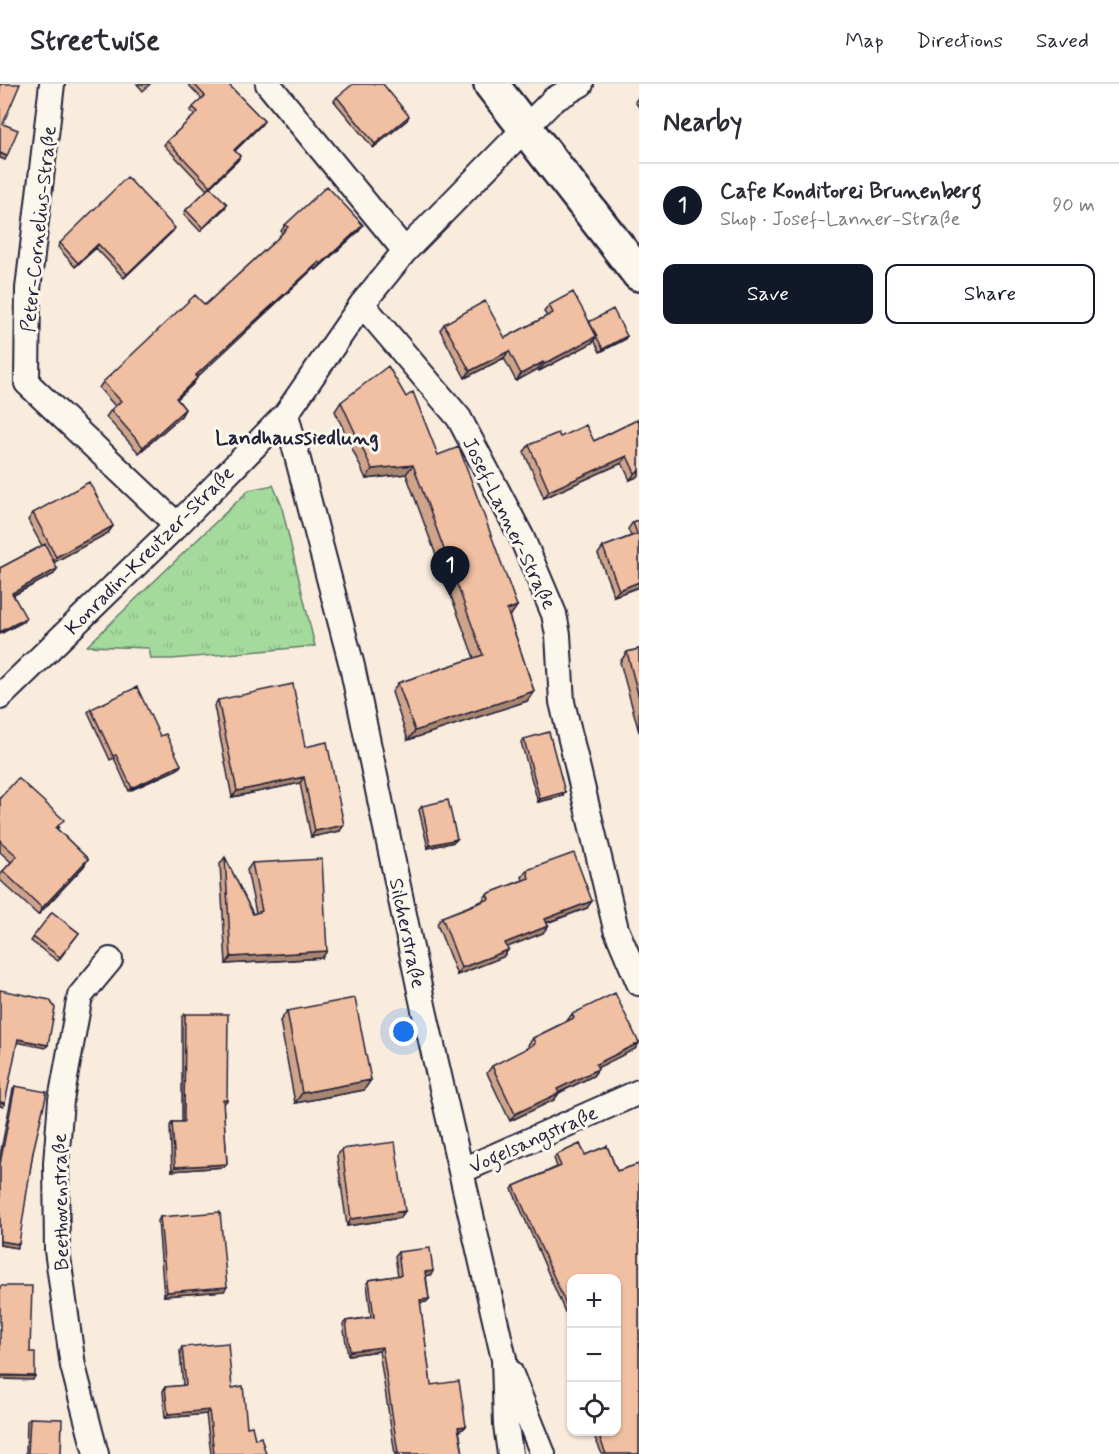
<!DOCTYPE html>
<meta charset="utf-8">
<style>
body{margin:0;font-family:Mynerve,sans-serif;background:#f7f7f7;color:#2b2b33}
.controls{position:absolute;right:18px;bottom:18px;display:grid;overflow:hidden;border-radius:12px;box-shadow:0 2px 4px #0004}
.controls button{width:54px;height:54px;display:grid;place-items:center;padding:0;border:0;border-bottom:2px solid #e1e1e2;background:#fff;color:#2b2b33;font:30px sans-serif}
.you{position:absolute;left:404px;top:948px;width:21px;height:21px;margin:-15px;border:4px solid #fff;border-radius:50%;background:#1a73e8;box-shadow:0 0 0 9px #1a73e833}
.badge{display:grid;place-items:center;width:39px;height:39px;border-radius:50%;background:#111827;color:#fff;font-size:20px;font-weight:700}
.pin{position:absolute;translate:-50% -50px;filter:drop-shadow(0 2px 3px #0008)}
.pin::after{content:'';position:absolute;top:32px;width:21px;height:18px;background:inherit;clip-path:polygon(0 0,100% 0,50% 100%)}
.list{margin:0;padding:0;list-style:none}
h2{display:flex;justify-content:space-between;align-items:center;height:78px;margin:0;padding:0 24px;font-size:26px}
h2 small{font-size:20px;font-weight:400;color:#7c7c81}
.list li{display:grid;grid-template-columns:39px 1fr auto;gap:18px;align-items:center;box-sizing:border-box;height:84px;padding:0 24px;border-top:2px solid #e1e1e2}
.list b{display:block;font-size:22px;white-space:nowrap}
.list p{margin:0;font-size:20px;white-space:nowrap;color:#7c7c81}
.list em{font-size:20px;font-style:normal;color:#7c7c81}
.actions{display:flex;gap:12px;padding:18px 24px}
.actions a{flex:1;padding:14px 0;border:2px solid #111827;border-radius:12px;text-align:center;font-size:21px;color:#111827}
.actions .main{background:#111827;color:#fff}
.icon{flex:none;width:33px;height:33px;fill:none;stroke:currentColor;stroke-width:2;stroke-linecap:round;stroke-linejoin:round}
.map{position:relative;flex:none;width:639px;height:1370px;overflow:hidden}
header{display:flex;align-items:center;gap:36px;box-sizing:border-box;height:84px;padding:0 30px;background:#fff;border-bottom:2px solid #e1e1e2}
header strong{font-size:28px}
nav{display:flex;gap:33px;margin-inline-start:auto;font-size:21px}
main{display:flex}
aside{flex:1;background:#fff}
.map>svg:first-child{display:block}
</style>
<header>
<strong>Streetwise</strong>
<nav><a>Map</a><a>Directions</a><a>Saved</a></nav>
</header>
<main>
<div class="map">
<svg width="639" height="1370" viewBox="0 0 639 1370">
<defs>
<pattern id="park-tufts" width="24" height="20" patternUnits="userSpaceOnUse" patternTransform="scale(1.5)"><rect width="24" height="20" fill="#a5da9d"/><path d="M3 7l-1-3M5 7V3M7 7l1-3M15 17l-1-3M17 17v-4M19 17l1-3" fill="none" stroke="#8ebb88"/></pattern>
</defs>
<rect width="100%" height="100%" fill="#f9ecdd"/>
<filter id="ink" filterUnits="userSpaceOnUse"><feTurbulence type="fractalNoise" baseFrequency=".0167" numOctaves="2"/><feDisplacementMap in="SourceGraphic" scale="12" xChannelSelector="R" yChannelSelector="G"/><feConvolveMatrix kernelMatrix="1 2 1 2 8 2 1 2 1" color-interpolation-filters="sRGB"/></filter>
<g filter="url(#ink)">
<!-- park -->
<path fill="url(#park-tufts)" stroke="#647e6c" stroke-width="1.5" d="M273,401l8,19 34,142 -143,13h-21l-2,-11 -62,-2 162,-156z"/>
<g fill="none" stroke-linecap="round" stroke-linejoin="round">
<!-- minor casing -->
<g stroke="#22223b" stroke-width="28">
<path id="minor" d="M52,0l-24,205 -1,94 150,142
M268,0l137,167
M362,220l97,114 62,118 33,78 4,21 4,67 54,227 23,54
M286,330l66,252 72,344 80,349 2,66 4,29
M0,613l177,-172 109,-111 76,-110 43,-53 148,-151 28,-16
M461,1087l178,-79
M510,1288l33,82
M96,1370l-23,-88 -16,-116 -1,-87 5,-63 19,-104 30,-36"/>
</g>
<!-- secondary casing -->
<g stroke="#22223b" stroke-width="38">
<path id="secondary" d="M491,0l148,190"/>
</g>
<!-- minor -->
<use href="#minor" stroke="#fbf7ec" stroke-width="24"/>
<!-- secondary -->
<use href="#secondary" stroke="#fbf7ec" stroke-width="33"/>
</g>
<!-- wall -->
<path fill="#cfa48b" stroke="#22223b" stroke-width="1.5" d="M137,0h13l-7,7z
M188,0h40l36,37 -3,4 -26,26 5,5 -2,4 -28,27 15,21 -25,23 -16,-17 2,-4 21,-20 -43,-45 3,-4 28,-26 -5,-4 12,-12z
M639,12v11l-4,-5z
M337,13l70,23 -34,28 -39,-47z
M285,141l74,6 -43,39 -2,-2 -118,109 1,1 -5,7 -15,14 8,10 -4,7 -42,37 -33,-36 5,-7 4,-4 -16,-18 4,-6 102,-77 71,-65 6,-7 -1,-2z
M172,148l-48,46 -28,-30 -21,19 -17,-20 2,-4z
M549,221l78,31 -3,4 -24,12 -6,-12 -2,3 -53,28 -1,-2 -22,12 -12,-23 -39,20 -25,-48 4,-6 61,14 42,-22 -3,-4z
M341,318l97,53 79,151 -6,9 -2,1 25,75 -7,10 -119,39 -16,-48 6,-9 76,-25 -68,-184 -40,5 -31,-68z
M639,335v57l-9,4 -8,-17 -78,35 -20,-46 5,-7 31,-8 34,4z
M33,429l80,13 -5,7 -54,29v12l-40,21 9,27 -23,12v-66l42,-22 -14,-26z
M639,436v67l-25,9 -16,-42 5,-7 28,-11 -3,-7 5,-7z
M639,565v83l-19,-70 7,-10z
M218,616l87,47 35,84 -29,6 -11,-54 -68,14 -18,-91z
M91,625l69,27 21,29 -3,4 -49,22 -15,-33 -4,2 -22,-48z
M524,655l39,57 -25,6 -17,-60z
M0,714l59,29 -2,2 31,30 -4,7 -46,49 -38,-35v-5l11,-13 -11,-10z
M422,722l35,33 -3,3 -26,6 -9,-38z
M225,773l28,57 3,-1 -9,-43 5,-7 70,95 -96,6 -6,-100z
M527,786l60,38 -40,15 -4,10 -36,14 1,3 -5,7 -46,18 -20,-51 5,-7 40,-16 5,-7 36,-14 -1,-3z
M52,828l27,21 -21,28 -27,-20z
M287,927l77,79 -69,13 -15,-82z
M185,930l42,86 -3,4h-1l4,60 -3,3 -52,4 -2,-45 2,-4h10v-105z
M572,930l67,27v2l-4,6 -38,18 1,2 -5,7 -34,17 -5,7 -44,21 -23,-48 5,-7 37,-18 -1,-3 5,-7 34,-17z
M15,1002l18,66 -16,96 -17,-3v-90l13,-66z
M580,1060l5,11 22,-9 10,25 22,-7v290h-37l-10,-23h24v-153h-44v33l-1,-1 -6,2 -53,-123 2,-3 43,-19 -3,-9 2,-3z
M342,1065l63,62 -5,7 -53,8 -10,-70z
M160,1133l64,74 -60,5 -6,-75z
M398,1168l33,23h-5l3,24 -3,3 -6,1 11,82 35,41 -3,3 -4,1 4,24h-68l-16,-103 -31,4 -5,-31 3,-3 25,-4 -4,-34 2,-3 29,-4 -3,-20z
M182,1263l50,41 15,39 19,27h-55l-5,-40 -41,4 -2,-27 2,-4 18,-1 -3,-35z
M30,1334l31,36h-35l1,-33z"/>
<!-- shaded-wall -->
<path fill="#a98671" stroke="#22223b" stroke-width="1.5" d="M409,32l-2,4 -34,28 2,-4z
M264,37l-3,4 -30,29 3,-4z
M0,69l7,3 -2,4 -5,-2z
M240,72l-2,4 -31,30 3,-4z
M227,120l-2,4 -25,23z
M363,141l-4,6 -43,39 5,-6z
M175,144l-3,4 -48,46 3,-4z
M98,160l-2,4 -21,19 3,-4z
M319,178l-5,6 -123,115 4,-7z
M597,252l-5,7 -53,28 5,-7z
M627,252l-3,4 -24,12 3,-3z
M509,267l-5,7 -39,20 5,-7z
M543,278l-5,7 -22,12 5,-7z
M197,294l-5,7 -21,20 5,-7z
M185,325l-4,7 -42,37 4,-6z
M627,372l-5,7 -78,35 5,-7z
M413,381l-7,9 -40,5 6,-10z
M639,387v5l-9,4 5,-7z
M113,442l-5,7 -57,31 5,-7z
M57,485l-3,5 -45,23 3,-4z
M639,498v5l-25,9 5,-6z
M517,522l-6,9 -11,4 7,-9z
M26,534l-3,4 -23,12v-2z
M534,607l-7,10 -119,39 7,-9z
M181,681l-3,4 -49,22 3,-3z
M304,693l-4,6 -68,14 5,-6z
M565,708l-2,4 -25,6 2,-3z
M344,741l-4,6 -29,6 4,-6z
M457,755l-3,3 -26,6 2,-3z
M88,775l-4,7 -46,49 4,-7z
M592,817l-5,7 -47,17 5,-6z
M548,842l-5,7 -43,17 5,-7z
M508,866l-5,7 -46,18 4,-7z
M327,867l-5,7 -96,6 5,-7z
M18,955l30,6 -3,3 -29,-6z
M639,959l-4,6 -44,22 5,-7z
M598,985l-5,7 -41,20 5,-7z
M371,996l-7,10 -69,13 7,-10z
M559,1009l-5,7 -44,21 5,-7z
M0,1018l5,1 -2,4 -3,-1z
M227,1080l-3,3 -52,4 3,-4z
M405,1127l-5,7 -53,8 4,-7z
M0,1157l19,3 -2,4 -17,-3z
M433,1187l-2,4 -8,1 2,-4z
M227,1203l-3,4 -60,5 3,-4z
M429,1215l-3,3 -9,1 3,-3z
M572,1223l-1,3 -6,2 3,-3z
M382,1263l-3,4 -31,4 2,-4z
M0,1292h35l-2,4 -33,-1z
M209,1326l-3,4 -41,4 3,-4z
M466,1342l-3,3 -7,2 2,-4z"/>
<!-- building -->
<path fill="#f1bfa2" stroke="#22223b" stroke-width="1.5" d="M0,0h20l-17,40 15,6 -11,26 -7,-3z
M194,0h34l36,37 -30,29 6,6 -30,30 -43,-45 31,-29 -5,-5 12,-11z
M353,0h30l26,32 -34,28 -38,-47z
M127,93l48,51 -48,46 -29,-30 -20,19 -18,-20z
M327,102l36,39 -42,39 -2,-2 -124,114 2,2 -21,20 9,11 -42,38 -32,-37 10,-9 -18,-19 92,-87 10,10 71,-65 12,-13 -3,-2z
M210,103l17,17 -24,24 -17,-18z
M573,208l24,44 -53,28 -1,-2 -22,12 -12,-23 -39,20 -26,-47 41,-23 20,37 48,-25 -4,-8z
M613,225l14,27 -24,13 -14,-27z
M388,282l18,31 7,-5 25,63 21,-8 58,159 -10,4 27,81 -119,40 -17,-48 85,-28 -70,-190 -41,4 -31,-67z
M639,335v52l-4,2 -8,-17 -78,35 -20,-46 29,-12 2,4 26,-12 8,16z
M89,398l24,44 -57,31 -23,-44z
M639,436v62l-20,8 -16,-43 34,-13 -4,-12z
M45,460l12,25 -45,24 14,25 -26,14v-64z
M639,565v49l-12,-46z
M293,600l12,63 22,-5 17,83 -29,6 -11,-54 -67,14 -19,-91z
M137,603l23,49 6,-2 15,31 -49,23 -16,-33 -3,1 -22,-47z
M549,648l16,60 -25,7 -16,-60z
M18,694l46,42 -8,8 32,31 -46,49 -39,-37 14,-15 -17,-15v-43z
M448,716l9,39 -27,6 -8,-39z
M574,769l18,48 -47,18 3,7 -43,17 3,7 -47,18 -19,-51 47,-18 -2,-5 42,-16 -2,-8z
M225,773l28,57 9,-3 -10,-48 70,-4 5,92 -96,6z
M52,828l27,21 -19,24 -27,-20z
M0,906l50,10 5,8 -7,37 -30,-6 -13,64 -5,-1z
M615,909l24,50 -43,21 2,5 -41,20 2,4 -44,21 -23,-48 43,-22 -2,-6 41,-20 -2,-4z
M355,914l16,82 -69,13 -15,-82z
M185,930h43l-1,86h-4l4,64 -52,3 -3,-45h12z
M15,1002l32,6 -14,60 -14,92 -19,-3v-77z
M395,1058l10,69 -54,8 -9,-70z
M580,1060l5,11 22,-9 10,25 22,-7v290h-33l-9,-23h19v-153h-44v29l-4,2 -54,-123 47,-20 -5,-11z
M220,1128l7,75 -60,5 -7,-75z
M430,1164l3,23 -8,1 4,27 -9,1 11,85 28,-4 7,45 -8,1 5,27h-69l4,-1 -16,-106 -32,4 -4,-30 28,-4 -5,-37 32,-5 -3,-23z
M0,1202h32l-2,66h5v24l-35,-1z
M228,1259l4,45 11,-2 4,41 5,-1 3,13 6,-2 5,17h-52l-5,-44 -41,4 -3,-27 21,-2 -4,-38z
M30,1334l32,1 -1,35h-33z"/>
</g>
<g text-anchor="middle" stroke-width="6" stroke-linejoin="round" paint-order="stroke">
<!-- street labels -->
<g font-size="20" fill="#22223b" stroke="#fbf7ec">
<text transform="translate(38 145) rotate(-84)" y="7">Peter-Cornelius-Straße</text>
<text transform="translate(510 439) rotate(64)" y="7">Josef-Lanner-Straße</text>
<text transform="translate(149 466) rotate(-45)" y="7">Konradin-Kreutzer-Straße</text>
<text transform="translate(408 849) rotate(78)" y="7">Silcherstraße</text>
<text transform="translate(533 1055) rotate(-24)" y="7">Vogelsangstraße</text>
<text transform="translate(60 1118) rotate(-91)" y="7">Beethovenstraße</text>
</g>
<!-- neighbourhood labels -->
<g font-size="21" font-weight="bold" fill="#22223b" stroke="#fbf7ec">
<text x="297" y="360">Landhaussiedlung</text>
</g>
</g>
</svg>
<div class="controls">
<button>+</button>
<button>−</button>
<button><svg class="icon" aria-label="locate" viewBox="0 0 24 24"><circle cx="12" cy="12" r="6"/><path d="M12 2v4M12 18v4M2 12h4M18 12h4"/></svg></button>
</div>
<div class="you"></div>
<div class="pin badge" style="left:450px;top:512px">1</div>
</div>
<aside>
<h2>Nearby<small></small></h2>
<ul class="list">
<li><span class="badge">1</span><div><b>Cafe Konditorei Brunenberg</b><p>Shop · Josef-Lanner-Straße</p></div><em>90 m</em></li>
</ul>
<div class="actions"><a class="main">Save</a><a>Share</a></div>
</aside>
</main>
